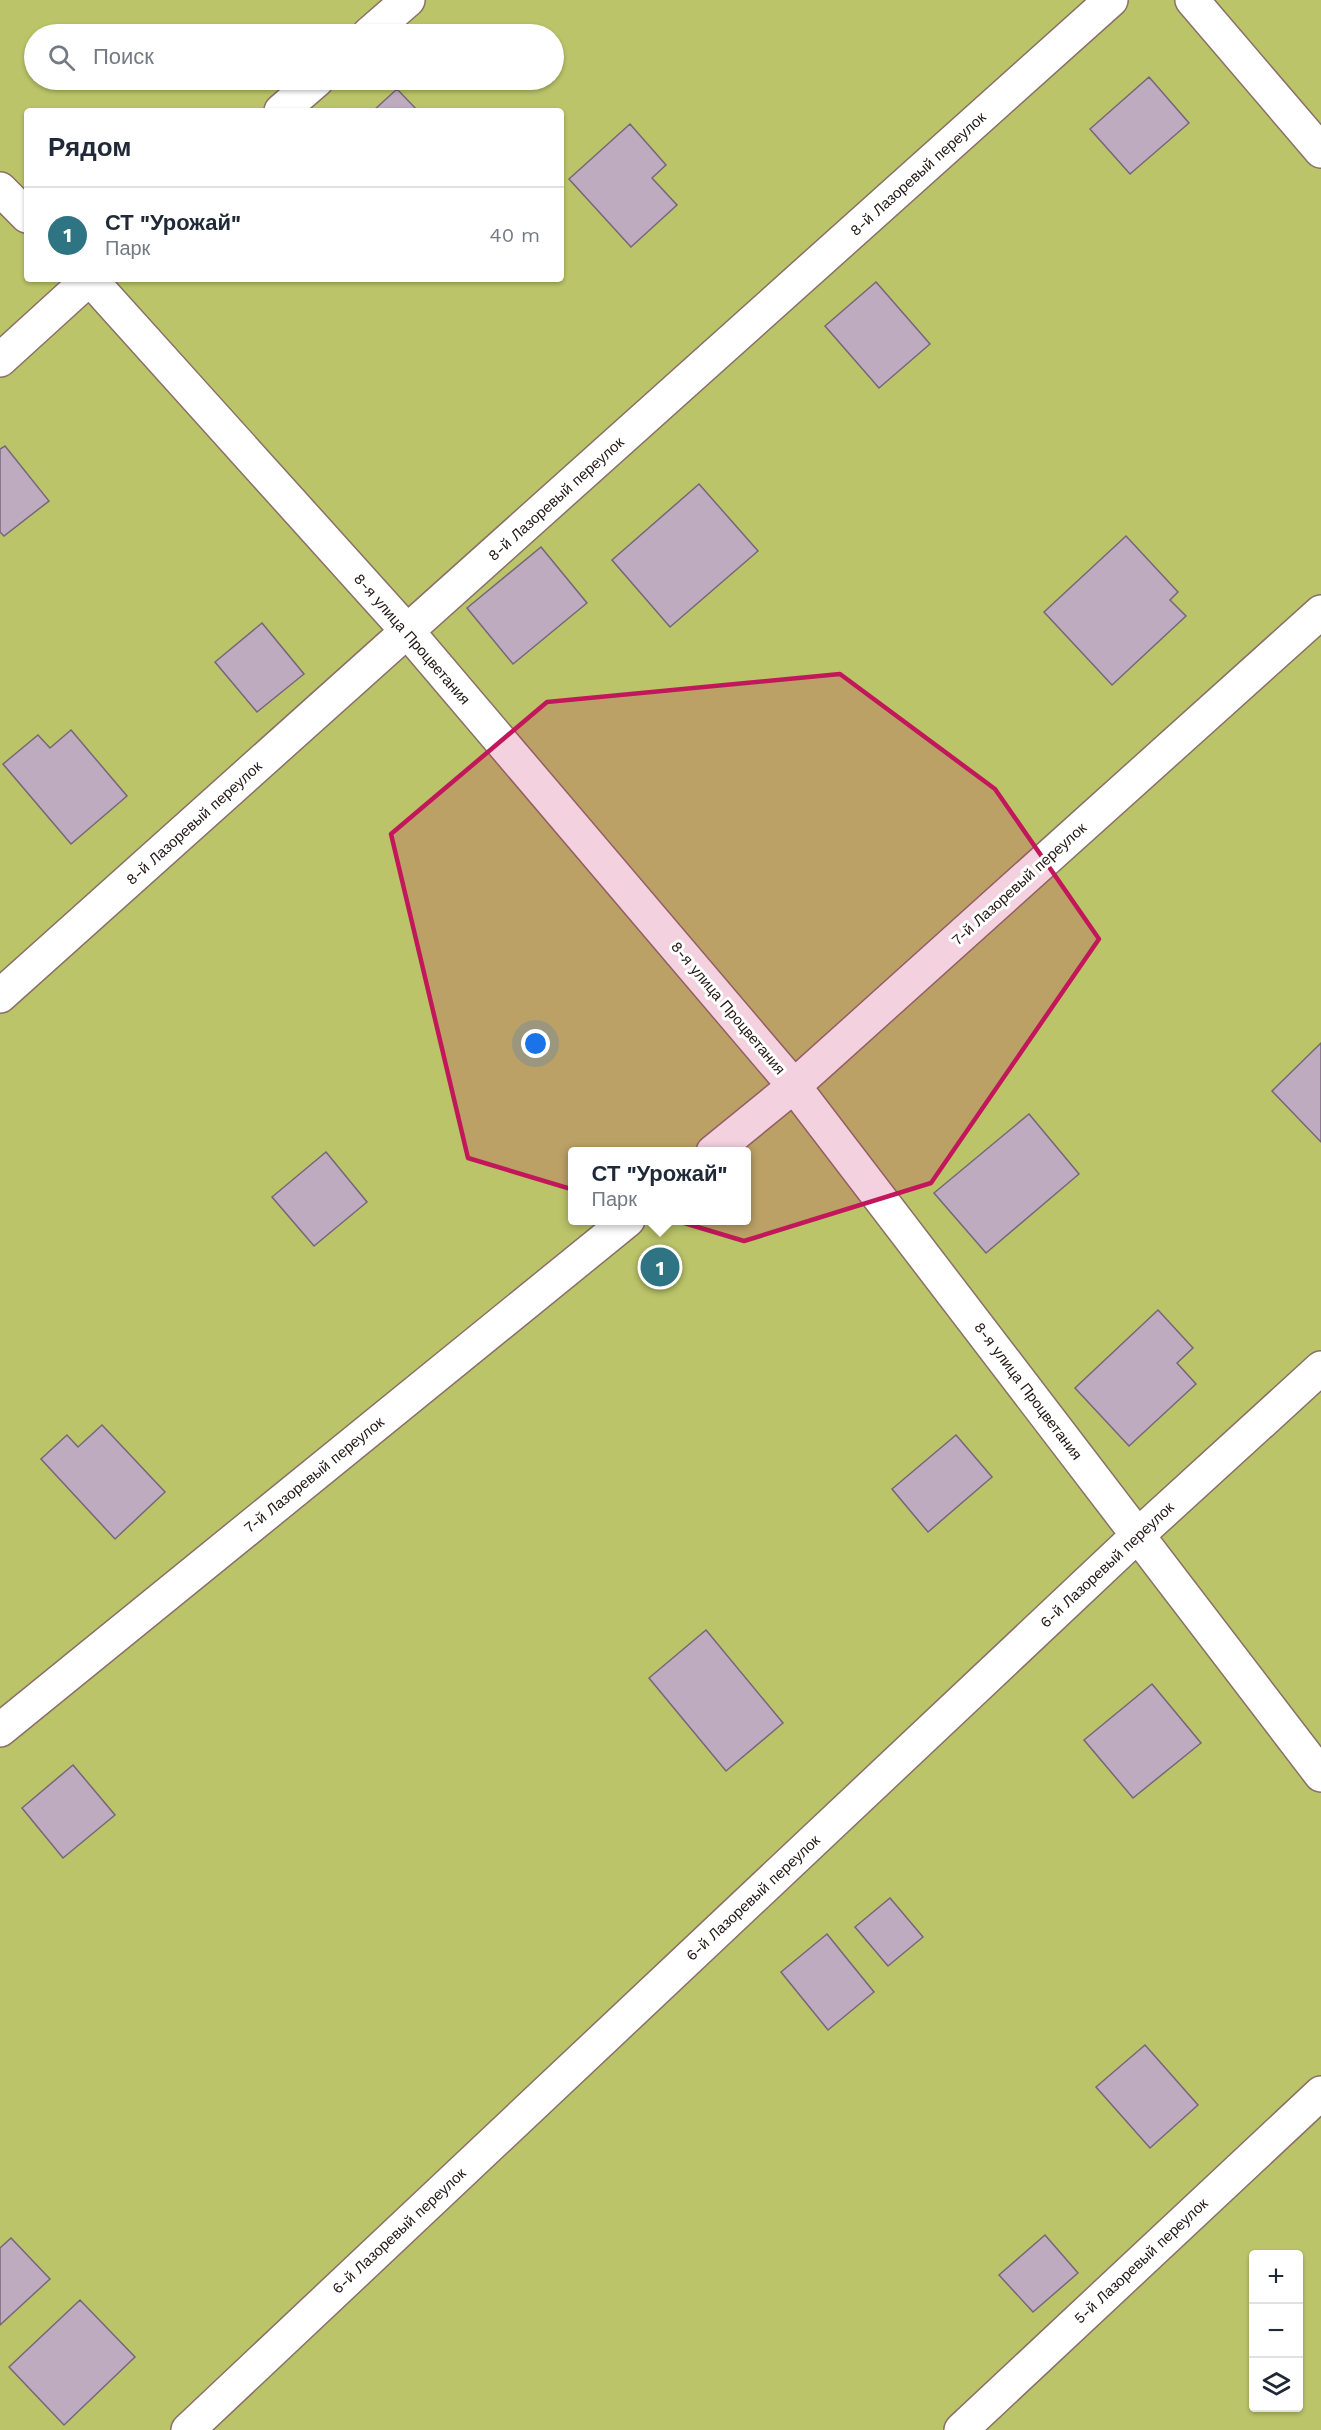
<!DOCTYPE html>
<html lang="ru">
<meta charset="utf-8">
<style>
body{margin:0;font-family:"Work Sans",sans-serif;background:#f6f6f7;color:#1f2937}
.controls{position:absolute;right:18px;bottom:18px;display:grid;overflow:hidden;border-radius:6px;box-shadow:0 2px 4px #0004}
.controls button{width:54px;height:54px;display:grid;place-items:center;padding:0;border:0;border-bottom:2px solid #e0e1e3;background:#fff;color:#1f2937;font:30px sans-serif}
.you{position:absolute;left:536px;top:1044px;width:21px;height:21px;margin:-15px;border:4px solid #fff;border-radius:50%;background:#1a73e8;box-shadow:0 0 0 9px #1a73e833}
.badge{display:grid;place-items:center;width:39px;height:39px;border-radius:50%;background:#2f7482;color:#fff;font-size:20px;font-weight:700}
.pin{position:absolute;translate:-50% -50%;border:3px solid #fff;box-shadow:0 2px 6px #0006}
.popup{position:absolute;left:568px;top:1147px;width:183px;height:78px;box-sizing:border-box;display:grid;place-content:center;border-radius:6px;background:#fff;filter:drop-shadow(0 2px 4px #0005);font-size:20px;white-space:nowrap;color:#747a83}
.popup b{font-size:22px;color:#1f2937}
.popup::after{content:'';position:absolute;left:50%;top:100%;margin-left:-12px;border:12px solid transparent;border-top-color:#fff}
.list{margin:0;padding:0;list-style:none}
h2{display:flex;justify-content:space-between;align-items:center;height:78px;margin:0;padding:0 24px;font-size:26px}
h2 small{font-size:20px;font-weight:400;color:#747a83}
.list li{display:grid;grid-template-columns:39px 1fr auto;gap:18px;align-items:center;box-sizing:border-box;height:96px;padding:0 24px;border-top:2px solid #e0e1e3}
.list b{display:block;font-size:22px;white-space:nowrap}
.list p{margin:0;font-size:20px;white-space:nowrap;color:#747a83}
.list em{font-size:20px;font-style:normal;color:#747a83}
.icon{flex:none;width:33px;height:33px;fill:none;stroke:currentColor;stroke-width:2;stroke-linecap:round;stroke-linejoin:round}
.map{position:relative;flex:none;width:1321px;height:2430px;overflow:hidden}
.search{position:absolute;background:#fff;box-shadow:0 2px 4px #0004;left:24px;top:24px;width:540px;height:66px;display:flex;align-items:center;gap:15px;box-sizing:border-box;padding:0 21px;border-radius:33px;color:#747a83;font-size:22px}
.panel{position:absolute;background:#fff;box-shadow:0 2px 4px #0004;left:24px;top:108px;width:540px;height:174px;border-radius:6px}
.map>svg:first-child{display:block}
</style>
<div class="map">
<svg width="1321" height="2430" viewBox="0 0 1321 2430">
<rect width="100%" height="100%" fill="#ffe1d6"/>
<!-- green -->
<path fill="#bbc469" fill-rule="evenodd" d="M0,0h1321v2430h-1321zM34,34h520v46h-520zM27,111h534v168h-534zM573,1152h174v68h-174zM1254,2254h44v154h-44z"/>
<!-- building -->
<path fill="#beabc0" stroke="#776679" stroke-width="1.5" d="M1149,77l40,46 -59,51 -40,-45z
M397,89l21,22h-45z
M630,124l36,41 -14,13 25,27 -46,42 -62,-68z
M876,282l54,62 -51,44 -54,-62z
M5,446l44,55 -45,35 -4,-4v-83z
M699,484l59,67 -88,76 -58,-67z
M1126,536l52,56 -8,8 16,16 -74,69 -68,-73z
M541,547l46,56 -74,61 -46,-56z
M262,623l42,51 -47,38 -42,-50z
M71,730l56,66 -56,48 -68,-80 35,-29 12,13z
M1321,1043v99l-49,-51z
M1029,1114l50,60 -93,79 -52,-60z
M326,1152l41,50 -53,44 -42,-49z
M1158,1310l35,38 -16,15 19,21 -67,62 -54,-58z
M102,1425l63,67 -50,47 -74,-80 26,-24 11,12z
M956,1435l36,42 -64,55 -36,-43z
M706,1630l77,93 -57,48 -77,-93z
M1152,1684l49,59 -68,55 -49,-58z
M73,1765l42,50 -52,43 -41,-50z
M890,1898l33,39 -35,29 -33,-39z
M827,1934l47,58 -46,38 -47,-58z
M1145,2045l53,60 -48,43 -54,-61z
M1045,2235l33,38 -45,39 -34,-37z
M11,2238l39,41 -50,46v-77z
M80,2300l55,57 -71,68 -55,-58z"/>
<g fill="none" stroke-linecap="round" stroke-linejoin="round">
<!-- minor casing -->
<g stroke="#8a7066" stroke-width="36">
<path id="minor" d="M1192,0l129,151
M369,34l39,-34
M281,111l36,-31
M0,189l27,27
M90,279l318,353 386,454 527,689
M0,360l89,-81
M0,996l1111,-996
M713,1152l81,-66 527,-474
M0,1730l628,-510
M188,2430l950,-895 183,-167
M961,2430l360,-337"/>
</g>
<!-- minor -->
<use href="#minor" stroke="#fff" stroke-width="33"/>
</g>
<!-- marked area -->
<path fill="#c2185b" fill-opacity="0.2" stroke="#c2185b" stroke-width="4.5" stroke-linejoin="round" d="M840,674l155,115 104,150 -168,244 -187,58 -276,-83 -77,-324 156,-132z"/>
<g text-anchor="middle" stroke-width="6" stroke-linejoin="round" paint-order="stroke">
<!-- street labels -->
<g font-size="15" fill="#211713" stroke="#fff">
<text transform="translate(918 174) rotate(-42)" y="5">8-й Лазоревый переулок</text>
<text transform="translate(556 499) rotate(-42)" y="5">8-й Лазоревый переулок</text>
<text transform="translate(412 639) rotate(49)" y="5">8-я улица Процветания</text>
<text transform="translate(194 823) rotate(-42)" y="5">8-й Лазоревый переулок</text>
<text transform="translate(1019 884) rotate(-42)" y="5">7-й Лазоревый переулок</text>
<text transform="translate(728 1008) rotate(50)" y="5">8-я улица Процветания</text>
<text transform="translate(1028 1391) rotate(53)" y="5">8-я улица Процветания</text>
<text transform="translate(314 1475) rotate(-39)" y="5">7-й Лазоревый переулок</text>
<text transform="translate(1107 1565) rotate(-43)" y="5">6-й Лазоревый переулок</text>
<text transform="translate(753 1898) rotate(-43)" y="5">6-й Лазоревый переулок</text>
<text transform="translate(399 2231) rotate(-43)" y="5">6-й Лазоревый переулок</text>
<text transform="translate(1141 2261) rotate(-43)" y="5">5-й Лазоревый переулок</text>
</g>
</g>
</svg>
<div class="controls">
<button>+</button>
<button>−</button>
<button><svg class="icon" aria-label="layers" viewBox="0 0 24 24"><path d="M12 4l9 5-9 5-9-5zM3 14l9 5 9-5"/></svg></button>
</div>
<div class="you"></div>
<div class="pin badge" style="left:660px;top:1267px">1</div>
<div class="popup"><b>СТ &quot;Урожай&quot;</b>Парк</div>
<div class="search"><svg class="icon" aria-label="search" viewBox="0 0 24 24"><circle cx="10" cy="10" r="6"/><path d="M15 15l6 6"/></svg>Поиск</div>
<section class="panel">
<h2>Рядом<small></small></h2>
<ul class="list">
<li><span class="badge">1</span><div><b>СТ &quot;Урожай&quot;</b><p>Парк</p></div><em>40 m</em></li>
</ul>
</section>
</div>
